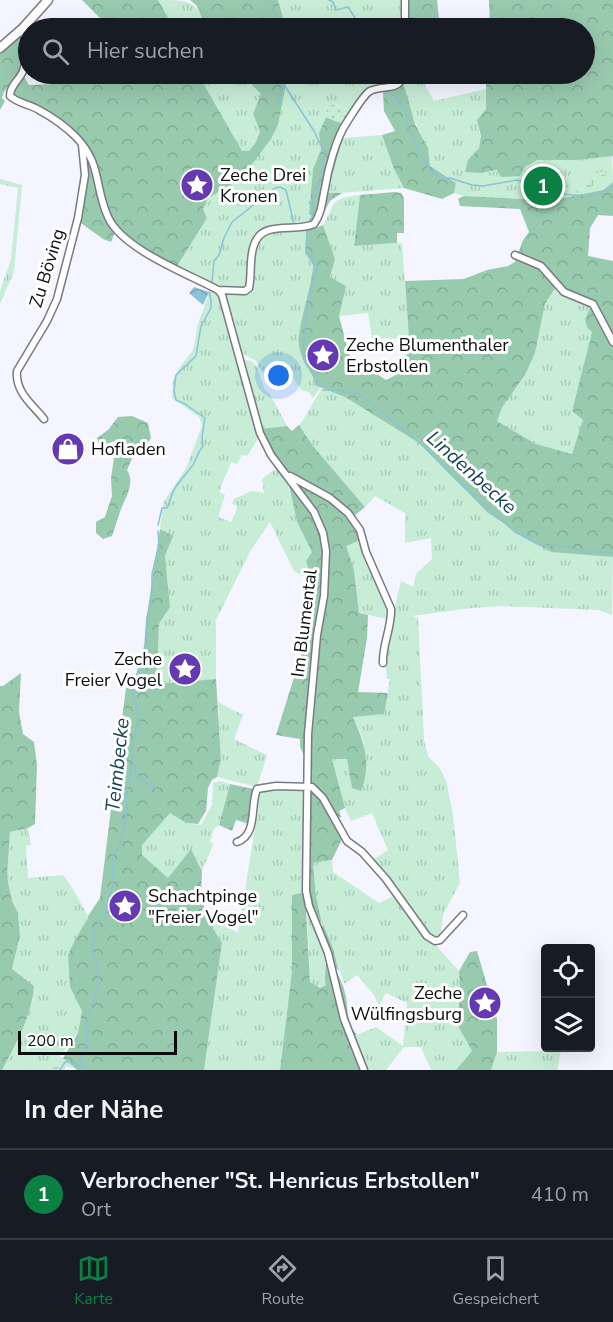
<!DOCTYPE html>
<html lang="de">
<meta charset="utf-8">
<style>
body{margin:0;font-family:"Nunito Sans",sans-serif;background:#242831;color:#f1f3f6}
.controls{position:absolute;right:18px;bottom:18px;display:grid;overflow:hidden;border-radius:6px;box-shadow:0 6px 24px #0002}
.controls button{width:54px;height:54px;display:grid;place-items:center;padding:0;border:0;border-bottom:2px solid #363941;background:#171b24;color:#f1f3f6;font:30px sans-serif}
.scale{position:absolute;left:18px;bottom:15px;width:159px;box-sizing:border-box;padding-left:6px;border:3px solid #0d0d11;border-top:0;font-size:16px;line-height:21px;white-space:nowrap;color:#0d0d11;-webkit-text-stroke:4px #fff;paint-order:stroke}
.you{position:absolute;left:279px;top:376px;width:21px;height:21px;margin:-15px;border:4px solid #fff;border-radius:50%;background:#1a73e8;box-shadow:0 0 0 9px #1a73e833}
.badge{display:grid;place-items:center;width:39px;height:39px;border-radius:50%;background:#0b8043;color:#fff;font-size:20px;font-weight:700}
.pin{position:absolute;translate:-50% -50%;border:3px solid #fff;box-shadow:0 2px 6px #0006}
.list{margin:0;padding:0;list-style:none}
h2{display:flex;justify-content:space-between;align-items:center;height:78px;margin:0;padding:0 24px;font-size:26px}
h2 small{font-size:20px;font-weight:400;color:#9ea1a6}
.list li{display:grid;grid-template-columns:39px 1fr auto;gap:18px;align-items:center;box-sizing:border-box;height:90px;padding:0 24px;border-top:2px solid #363941}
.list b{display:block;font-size:22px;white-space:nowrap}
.list p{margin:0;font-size:20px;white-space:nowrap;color:#9ea1a6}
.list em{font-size:20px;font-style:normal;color:#9ea1a6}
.icon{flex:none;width:33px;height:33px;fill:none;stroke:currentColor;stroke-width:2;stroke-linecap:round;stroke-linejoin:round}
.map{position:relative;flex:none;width:613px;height:1070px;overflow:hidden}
.search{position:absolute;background:#171b24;box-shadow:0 6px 24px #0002;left:18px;right:18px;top:18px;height:66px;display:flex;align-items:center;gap:15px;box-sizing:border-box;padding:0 21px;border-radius:33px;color:#9ea1a6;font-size:22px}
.sheet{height:168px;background:#171b24}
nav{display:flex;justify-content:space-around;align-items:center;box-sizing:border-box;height:84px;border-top:2px solid #363941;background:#171b24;font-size:16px;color:#9ea1a6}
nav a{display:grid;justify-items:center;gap:3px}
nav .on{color:#0b8043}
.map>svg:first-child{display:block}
</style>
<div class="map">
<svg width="613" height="1070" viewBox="0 0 613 1070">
<defs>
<pattern id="grass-tufts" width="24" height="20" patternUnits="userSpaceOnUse" patternTransform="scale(1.5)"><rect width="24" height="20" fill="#c7edd7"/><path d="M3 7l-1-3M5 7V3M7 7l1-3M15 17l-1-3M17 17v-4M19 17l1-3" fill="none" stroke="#aacab8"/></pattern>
<pattern id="forest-crowns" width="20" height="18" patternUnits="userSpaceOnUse" patternTransform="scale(1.5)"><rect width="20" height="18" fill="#98caae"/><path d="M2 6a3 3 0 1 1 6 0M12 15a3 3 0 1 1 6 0" fill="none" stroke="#82ac95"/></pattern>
<pattern id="wetland-marsh" width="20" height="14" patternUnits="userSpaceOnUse" patternTransform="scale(1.5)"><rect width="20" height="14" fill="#c7edd7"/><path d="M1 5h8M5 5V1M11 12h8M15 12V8" fill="none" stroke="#aacab8"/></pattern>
<pattern id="park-dots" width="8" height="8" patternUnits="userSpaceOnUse" patternTransform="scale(1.5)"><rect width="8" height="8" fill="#c7edd7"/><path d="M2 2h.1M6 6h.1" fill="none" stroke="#aacab8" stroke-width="1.8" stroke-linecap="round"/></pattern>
<pattern id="water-waves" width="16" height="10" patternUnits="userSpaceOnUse" patternTransform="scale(1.5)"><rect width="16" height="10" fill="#8bc2d9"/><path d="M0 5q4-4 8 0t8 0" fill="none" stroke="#77a6b9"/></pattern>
</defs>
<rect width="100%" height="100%" fill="#f4f5fe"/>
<!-- grass -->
<path fill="url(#grass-tufts)" d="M158,0c32,0 37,0 49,28h-33z
M278,0h124v28h-116z
M198,74h47v4l16,16 -8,20 7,16 -4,12 -7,9h-7z
M288,74h116c-7,16 -23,10 -35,17 -7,4 -11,14 -16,20l-26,-8 -1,14 -7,16 2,17 -8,19 -4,45 7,5c-8,10 -26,8 -39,8l-1,2 30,-1 -1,24 8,13c-1,24 -16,60 -14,80 1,16 14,26 16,40l6,2 -8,11 -4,-6 -8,-2 -15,-23 -24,5 -6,-11 -14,-8 -18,-58v-3l3,-2 19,2 4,-3 5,-44 6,-9 10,-6v-2c-24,9 -21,36 -23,57l-3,4c-23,0 -49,-9 -69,-21l31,-50 -4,-9 5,-11 33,-19 30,-40 7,-14z
M406,74h13l15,27 52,-12v20c-18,20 2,24 -8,40 -2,4 -7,7 -10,11l14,13 43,-6 12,-8 42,1 33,-4 1,26 -10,8 -65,13 -15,-4 -59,-3 -10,-3 2,-10 -26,-17c-1,-6 -1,-13 -3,-19 -8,-20 -30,-52 -21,-73z
M382,135l12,33 10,20 -77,6 16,-56z
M0,179l22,6 -8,87 -14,32v-13l11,-32 7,-71 -18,-4z
M360,195l-6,51 48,-3 7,96 -37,-1 -4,-25 -29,3 6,-30 -15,-9 5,-18 -12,-34c14,-24 6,-26 37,-30z
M556,287l39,17 -5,4 -5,11 7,13 -20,79 12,9 -12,34 -36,-10 -39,-23 6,-15 22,-31 10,-22 10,-49z
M211,288l9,8 39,141 -12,19 -5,-1 -5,9 -6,-2 -12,30 6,3 -7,22 13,5 6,-13 -1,-4 -4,-1 2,-5 18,-8 12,2 -2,-14 15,-11 -7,-12 15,17 12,49 15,30 -6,9 6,20 -18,-10 -24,-49 -19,28 -35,70v59l-47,4 -12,-2 2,-57 11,-17 -5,-51 7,-20 -12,-7 3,-26 23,-35 16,-42 -3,-9 -27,-19 1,-18 6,-12 14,-18 5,-26z
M246,360l5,1 6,6 8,23 5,4 17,32 -27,3 -17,-67z
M324,388l21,9 74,46 68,69 98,42 28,3 -1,58 -13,-5 -97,-4 -30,2 -60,8 6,2 6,122 4,16 13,14 6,14 6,31 7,68 -17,32 -2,17 -6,8 -9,-8 -55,-71 17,-11 -16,-37 -21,8 -9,-19 -10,-43 15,-1 5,30 12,-46 -11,-26 31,-2 6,-35h-3l-3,-24 7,-35 -32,-7 -5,-43 -9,-24 18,-7 31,71 7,-29 12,6 3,-13 16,-15 -1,-21 -26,5v-30l-30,-17 -10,11 -52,-61 -14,-21c10,-11 14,-27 25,-37z
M218,702l25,13 -9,24 33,16 -10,32 -40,-10 4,-18z
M220,781l10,3 -11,41 -5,4 -4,13 3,1c-2,11 -8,18 -11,28l-4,-10 -19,3 -11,14 -26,-22v-11l28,-33 16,11 15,2 11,-20 1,-22z
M264,788l42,2 -1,102 -13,3v76l-12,99h-76l18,-127 -8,-13 -6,-16 30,19 20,-123 -1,-18z
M28,828l3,17 -5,1 2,32 35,-3 10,14 16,29 -13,20 -6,49 12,24 -4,22 -17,22 -9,15h-50l13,-24 18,-46 -13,-24 -8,-7 8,-33 -2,-22 -6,-13 -5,-24 3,-45z
M332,860l1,12 46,31 19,-9 16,27 45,50 1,25 -3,28 15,27 -16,19h-25l-10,-23h-17l-18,23h-20l-14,-33 24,-10 27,19 4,-43 -21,-10 -7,14 -5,-12 -17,-20 -13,9 -11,-36 -12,-29 -5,-23 -3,-33z
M307,909l18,44 2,12 -1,20 -6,3 -10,-6z
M561,1051l-4,19h-66l6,-18z"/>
<!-- forest -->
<path fill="url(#forest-crowns)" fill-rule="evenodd" d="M82,0h76l16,28h-80l8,-8z
M190,0h88l8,28h-79l-11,-23z
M406,0h31l3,28h-33z
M489,0h124v156l-34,4h-42l-12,7 -5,9 -19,1 -4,-7 -15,3 -17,-1 3,-12 11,-12 2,-12 -4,-16 9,-11v-35h98v-46h-94z
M22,32c3,13 4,36 -6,47 -6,6 -12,10 -14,19l3,3 -5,9v-59z
M59,74h139l44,77h7l7,-9 4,-11 -7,-17 8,-20 -16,-16v-4h43l-10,51 -7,14 -30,40 -33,19 -5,11 4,9 -31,50 -61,-36 -4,10 -8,-3 -25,-18 9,-46 1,-26 -9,-11 -66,-42 -1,-6 11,-15 6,10 24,-1z
M403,82l12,42 13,24 2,18 26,17 -2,10 -12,6 -38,-11 -10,-19 -12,-34 13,-4 -11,-20 -1,-20z
M326,117l17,7 -3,14h3l-16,55h15l-12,8 -12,22 -2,-4 -7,-5 4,-45 8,-19 -2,-17z
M613,182v34l-15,-1 -8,13 -2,28 25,5v296l-61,-5 -22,-11 -43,-29 -68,-69 -74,-46 -30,-12c-2,-14 -15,-24 -16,-40 -2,-20 13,-56 14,-80l-8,-12 1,-25h10l7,-3 12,34 -5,18 16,9 -7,30 14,52 24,6 9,6 18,-9 5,-32 -4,-58 59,-2 23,-9 21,-4 7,-4 8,-22 6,-8 -9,-23 -60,-3 -2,-7 6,-3 59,3 15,4 65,-13zM556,287l38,17 -4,4 -5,11 2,8 5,5 -20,79 11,9 -11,34 -36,-10 -39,-23 6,-15 22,-31 10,-22 10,-49z
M395,192l6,1 3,5v35h-7v10l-43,3 6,-51z
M132,416l16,7 3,15 -12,18h-6l-6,14c9,14 -3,29 -7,42 -3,8 -5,16 -8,24l-9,3 -7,-6v-11l9,-5 7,-21 -1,-18 3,-20 4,-5 1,-14 -19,8 -3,-9 11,-8 10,-13z
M299,425l14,21 52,61 -12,10 10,22 -17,7 8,24 5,43 9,2 -1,23 -9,54 30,1 -4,21 -31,3c11,25 19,47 8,74l-9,-3 -5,-29h-15l13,49 -6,3 2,6 -5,2 -26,-36 -5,-25 -5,-11v-8l-24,-4 37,-118 4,-30 -5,-6 -6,-20 6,-9 -15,-30 -12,-54 -13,-15 -12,-24 27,-3 5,5z
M160,529l13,7 -8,20 5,51 -11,17 -2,57 12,2 47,-4 5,80 -4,18 -5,3 -4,8 -2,23 -8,13 -12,-1 -16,-10 -28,32v10l26,23 23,-29 11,22 -1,28 13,31 8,13 -18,127h-127l-14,-12 15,-25 4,-22 -12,-24 -2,-32 8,-17 12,-20v-2l12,-18 26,-210 4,-2 13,-24 3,-41z
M21,673l-2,39 4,22 11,8 3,23 -2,59 -7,4 -18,4 -3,45 5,24 6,12 2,23 -8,33 22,17c-2,29 -18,58 -32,84h-2v-384h3z
M230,784l23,5 -4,35 -13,-4 -4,11 -13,-6z
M312,789l4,2 27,46 -11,23 -19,3 3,33 5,23 12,29 6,23 -6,-6 -17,-48 6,10 1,-2 -10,-15 -5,-19 1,-101z
M305,892l5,90 10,6 6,-3c-3,-11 2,-18 -1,-32l38,117h-83l12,-99v-76z
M477,951l20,68v33l-6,18h-35l16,-19 -15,-27 3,-28 -1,-25 11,-19z
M333,967c6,8 10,17 12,26 4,13 0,32 12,41l-5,3 -6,-16z"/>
<!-- wetland -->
<path fill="url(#wetland-marsh)" d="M601,172h7l-23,20 -24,2 -6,4 -25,1 -6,-9 7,-7 9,2 5,5h7z
M60,1057l3,1 12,11 -9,-3 -2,4h-12z"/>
<!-- park -->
<path fill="url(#park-dots)" d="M327,103l26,8 -10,13 -17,-7z"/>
<!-- water -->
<path fill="url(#water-waves)" d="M194,287l15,5 -6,13 -14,-12z"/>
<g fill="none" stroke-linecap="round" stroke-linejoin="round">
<!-- stream -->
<path stroke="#8bc2d9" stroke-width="1.5" d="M271,0l8,28
M329,0l4,2 3,8 12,-3 11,17v4
M286,74l-3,9 31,48 10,21 -3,23 -9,26 2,13 -6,9
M378,74l6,9
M384,91l14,7 2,6 5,4 3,19 7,13 5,14
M280,100l-2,-1 5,-16
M423,159l9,13 10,7 8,-1 22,7 11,1 34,-6 11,3 9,10 7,3 17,-2 28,2 12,-3 12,-7
M307,228v22l10,18c-6,17 -18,78 -12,94 2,7 9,9 13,13l-2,8 6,4
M212,282l2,-21 5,-6 5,-17 8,-16 43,-34 5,-1 6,3 8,34
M322,390h17l22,5 59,48 35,35 60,54 25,13 26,1 21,7 6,-3 20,3
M158,525l4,-17h5c3,-6 4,-13 7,-18 5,-10 15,-18 20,-27 3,-6 4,-11 9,-17l-1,-9 3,-19 -20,-14 -9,-4 -2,-9 2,-16 20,-19 5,-30 10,-18v-8l-2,-8
M133,766l7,13 17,10
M96,925l8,-7 8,-30 1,-33 6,-7 8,-38v-21l6,-26 -2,-17 9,-27 -8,-27 14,-50 1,-24 5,-20v-24l7,-29 -1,-14
M60,1070l5,-8h5l11,4
M85,1070l-5,-10 7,-17 -1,-19 13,-40v-9l-7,-26 3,-13 -3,-8"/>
<!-- street casing -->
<g stroke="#797a82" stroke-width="9">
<path id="street" d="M405,0v28
M23,28c3,14 5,29 0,43 -4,10 -13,14 -13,25 9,8 19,8 29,14 13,7 27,17 37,27 26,27 18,49 32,80 14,32 80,57 110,73l4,5 38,138 11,22 43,57 9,21 3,18 -2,45 -7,39 -9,99 -2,157 3,15 19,47 16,66 20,51
M515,255l26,11 23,26 29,12 20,38
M218,290l27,1 4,-3c3,-14 0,-30 5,-43 8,-26 42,-12 60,-21 8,-11 8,-23 11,-36 3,-19 11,-50 22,-66 5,-7 16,-27 23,-31 14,-7 27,2 35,-17
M44,419c-12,-15 -29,-27 -27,-48l30,-50 10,-22 21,-81 7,-43 -3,-30
M290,476l40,22 18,15 12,17 6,22 25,57c1,18 -9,36 -8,54
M237,842c21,-7 13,-37 20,-53l19,-3 36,1 11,11 24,43 15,11 24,27 41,57 8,5 5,-1 23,-25"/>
</g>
<!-- secondary casing -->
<g stroke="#797a82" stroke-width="11">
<path id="secondary" d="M0,48l23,-20 25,-28"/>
</g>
<!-- street -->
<use href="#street" stroke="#fff" stroke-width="6"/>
<!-- secondary -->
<use href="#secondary" stroke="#fff" stroke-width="8"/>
</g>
<!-- icons -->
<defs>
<g id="sight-disc" transform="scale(1.725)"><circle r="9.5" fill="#6439b1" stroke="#fff"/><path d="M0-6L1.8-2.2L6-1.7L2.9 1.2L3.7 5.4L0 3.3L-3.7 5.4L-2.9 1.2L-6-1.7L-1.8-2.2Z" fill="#fff"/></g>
<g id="shop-disc" transform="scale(1.725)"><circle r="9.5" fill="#6439b1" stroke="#fff"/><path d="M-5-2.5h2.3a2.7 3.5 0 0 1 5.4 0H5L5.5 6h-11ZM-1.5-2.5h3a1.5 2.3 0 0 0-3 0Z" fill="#fff"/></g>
</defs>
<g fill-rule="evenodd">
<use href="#sight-disc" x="197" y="185"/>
<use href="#sight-disc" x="323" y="355"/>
<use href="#shop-disc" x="68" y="449"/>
<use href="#sight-disc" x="185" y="669"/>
<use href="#sight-disc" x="125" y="906"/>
<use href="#sight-disc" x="485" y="1003"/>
</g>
<g text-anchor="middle" stroke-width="6" stroke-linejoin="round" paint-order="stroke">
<!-- poi labels -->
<g font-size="18" fill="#0d0d11" stroke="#fff" text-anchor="start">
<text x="220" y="181">Zeche Drei<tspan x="220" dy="21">Kronen</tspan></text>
<text x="346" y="351">Zeche Blumenthaler<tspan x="346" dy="21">Erbstollen</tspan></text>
<text x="91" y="455">Hofladen</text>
<text x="162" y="665" text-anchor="end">Zeche<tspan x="162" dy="21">Freier Vogel</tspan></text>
<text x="148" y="902">Schachtpinge<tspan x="148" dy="21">"Freier Vogel"</tspan></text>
<text x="462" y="999" text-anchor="end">Zeche<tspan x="462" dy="21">Wülfingsburg</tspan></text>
</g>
<!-- street labels -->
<g font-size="18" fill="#0d0d11" stroke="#fff">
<text transform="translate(47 268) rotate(-73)" y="6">Zu Böving</text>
<text transform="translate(304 623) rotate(-83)" y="6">Im Blumental</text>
</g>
<!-- water labels -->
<g font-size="20" font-style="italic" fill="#134253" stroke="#fff">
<text transform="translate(472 472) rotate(42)" y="7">Lindenbecke</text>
<text transform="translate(117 765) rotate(-84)" y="7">Teimbecke</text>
</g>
</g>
</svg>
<div class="controls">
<button><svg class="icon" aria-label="locate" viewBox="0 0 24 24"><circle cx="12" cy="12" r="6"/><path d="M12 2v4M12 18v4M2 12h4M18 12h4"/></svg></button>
<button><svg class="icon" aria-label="layers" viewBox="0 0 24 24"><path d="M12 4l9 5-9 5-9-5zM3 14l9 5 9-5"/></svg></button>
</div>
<div class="scale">200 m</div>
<div class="you"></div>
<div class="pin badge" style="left:543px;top:186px">1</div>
<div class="search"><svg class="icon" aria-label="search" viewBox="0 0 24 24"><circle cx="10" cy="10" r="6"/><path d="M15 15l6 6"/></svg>Hier suchen</div>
</div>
<section class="sheet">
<h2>In der Nähe<small></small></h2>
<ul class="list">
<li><span class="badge">1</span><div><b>Verbrochener &quot;St. Henricus Erbstollen&quot;</b><p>Ort</p></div><em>410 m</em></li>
</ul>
</section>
<nav>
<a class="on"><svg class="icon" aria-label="map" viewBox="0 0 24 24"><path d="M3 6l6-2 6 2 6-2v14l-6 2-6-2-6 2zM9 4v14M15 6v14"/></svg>Karte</a>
<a><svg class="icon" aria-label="directions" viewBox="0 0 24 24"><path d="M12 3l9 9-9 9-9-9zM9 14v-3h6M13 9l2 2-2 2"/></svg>Route</a>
<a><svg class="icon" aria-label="saved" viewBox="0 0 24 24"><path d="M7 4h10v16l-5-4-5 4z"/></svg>Gespeichert</a>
</nav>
